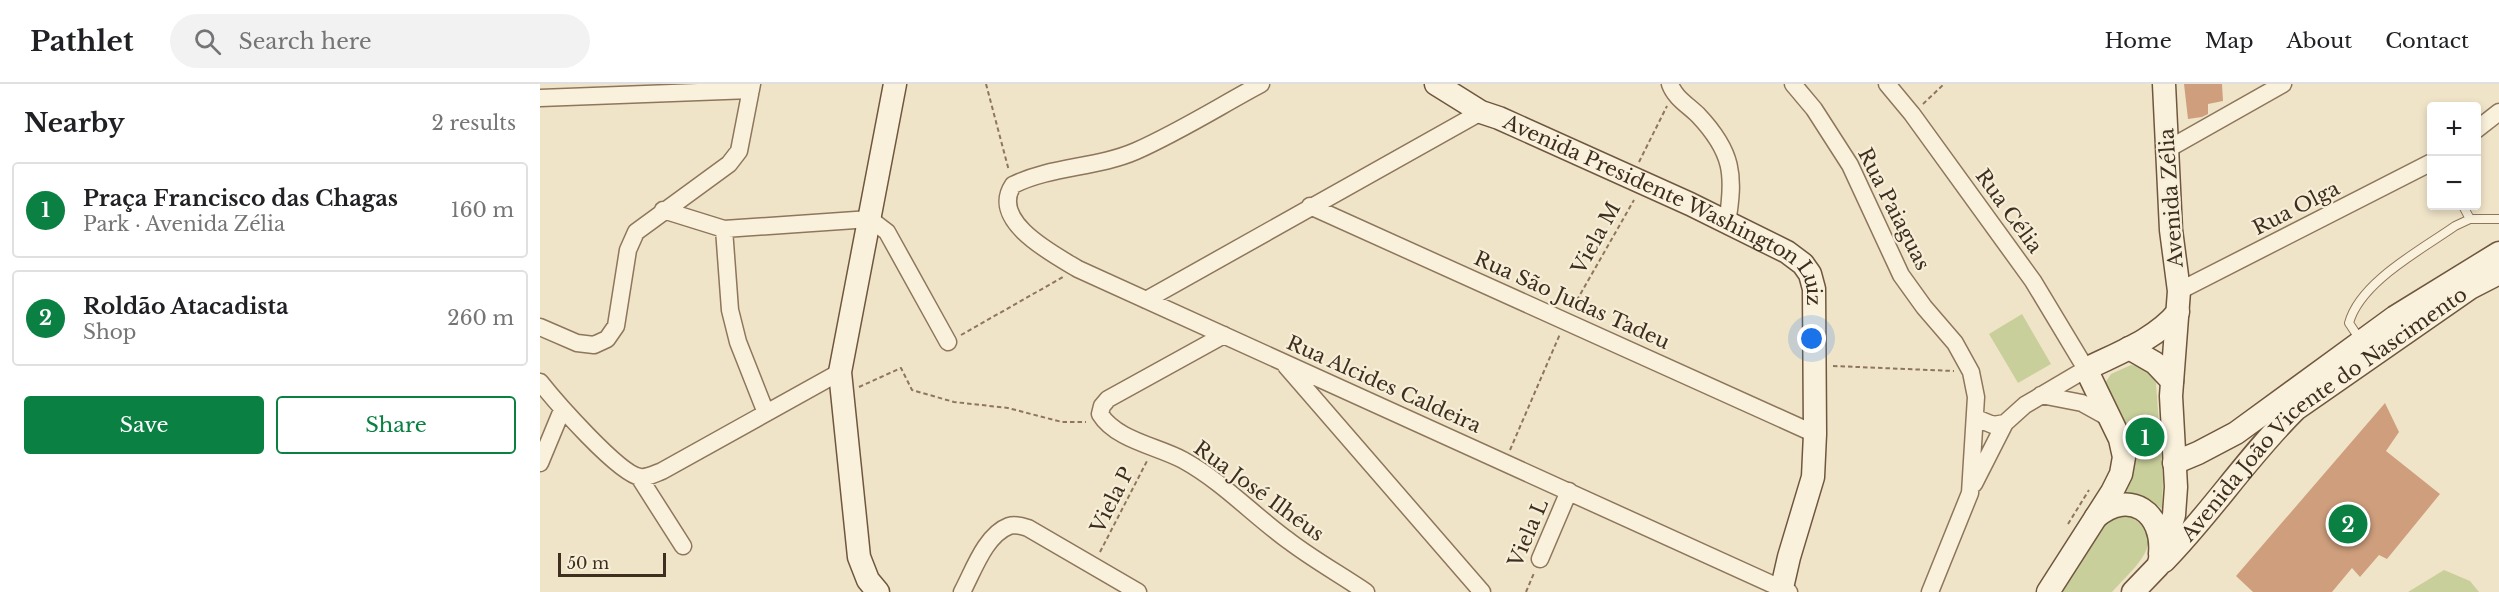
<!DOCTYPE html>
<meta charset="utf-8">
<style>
body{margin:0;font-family:"Libre Baskerville",serif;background:#f2f2f2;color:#202124}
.controls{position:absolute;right:18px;top:18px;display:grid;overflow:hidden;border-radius:6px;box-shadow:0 3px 9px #0003}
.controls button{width:54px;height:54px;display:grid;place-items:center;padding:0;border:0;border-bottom:2px solid #e0e0e0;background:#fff;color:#202124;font:30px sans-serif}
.scale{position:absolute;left:18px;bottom:15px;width:108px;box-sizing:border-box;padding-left:6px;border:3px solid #3d2e20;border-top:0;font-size:16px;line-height:21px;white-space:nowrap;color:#3d2e20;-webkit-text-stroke:4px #f7eed8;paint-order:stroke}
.you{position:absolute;left:1272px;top:255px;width:21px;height:21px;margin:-15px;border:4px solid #fff;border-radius:50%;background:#1a73e8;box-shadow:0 0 0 9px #1a73e833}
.badge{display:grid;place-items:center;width:39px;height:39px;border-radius:50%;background:#0b8043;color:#fff;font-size:20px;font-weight:700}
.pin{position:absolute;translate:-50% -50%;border:3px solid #fff;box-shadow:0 2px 6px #0006}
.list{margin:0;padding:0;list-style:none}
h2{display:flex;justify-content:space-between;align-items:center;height:78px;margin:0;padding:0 24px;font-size:26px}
h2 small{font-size:20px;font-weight:400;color:#757577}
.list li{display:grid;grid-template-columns:39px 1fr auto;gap:18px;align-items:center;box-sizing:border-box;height:96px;margin:0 12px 12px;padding:0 12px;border:2px solid #e0e0e0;border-radius:6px}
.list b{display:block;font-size:22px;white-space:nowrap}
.list p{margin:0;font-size:20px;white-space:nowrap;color:#757577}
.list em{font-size:20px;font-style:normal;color:#757577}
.actions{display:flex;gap:12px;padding:18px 24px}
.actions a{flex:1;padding:14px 0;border:2px solid #0b8043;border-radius:6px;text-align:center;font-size:21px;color:#0b8043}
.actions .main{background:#0b8043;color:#fff}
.icon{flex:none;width:33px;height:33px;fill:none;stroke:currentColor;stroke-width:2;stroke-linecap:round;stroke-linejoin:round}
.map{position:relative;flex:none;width:1959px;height:508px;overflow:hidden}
header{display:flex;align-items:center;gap:36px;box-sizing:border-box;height:84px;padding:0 30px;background:#fff;border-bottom:2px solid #e0e0e0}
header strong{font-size:28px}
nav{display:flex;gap:33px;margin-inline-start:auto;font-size:21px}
.search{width:420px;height:54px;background:#f2f2f2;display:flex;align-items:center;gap:15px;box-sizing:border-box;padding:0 21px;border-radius:33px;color:#757577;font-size:22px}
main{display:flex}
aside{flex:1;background:#fff}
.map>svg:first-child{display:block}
</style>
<header>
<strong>Pathlet</strong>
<div class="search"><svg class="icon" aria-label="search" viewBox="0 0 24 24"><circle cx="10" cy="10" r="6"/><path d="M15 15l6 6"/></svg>Search here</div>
<nav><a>Home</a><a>Map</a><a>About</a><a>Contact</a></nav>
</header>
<main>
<aside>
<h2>Nearby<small>2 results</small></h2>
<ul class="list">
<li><span class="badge">1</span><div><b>Praça Francisco das Chagas</b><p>Park · Avenida Zélia</p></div><em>160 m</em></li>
<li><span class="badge">2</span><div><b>Roldão Atacadista</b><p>Shop</p></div><em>260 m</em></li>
</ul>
<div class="actions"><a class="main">Save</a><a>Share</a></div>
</aside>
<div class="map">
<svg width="1959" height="508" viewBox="0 0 1959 508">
<rect width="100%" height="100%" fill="#f0e4c8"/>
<!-- green -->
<path fill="#c9cf9b" d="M1482,230l29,50 -33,19 -29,-49z
M1591,281c13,2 19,6 25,18l7,97 -1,29 -12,-9 -26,-8 8,-46 -4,-18 -8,-9 -15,-36 6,-9z
M1586,431c48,21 8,53 -14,77h-50l45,-71 10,-5z
M1904,486l26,11 9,11h-71z"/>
<!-- building -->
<path fill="#cf9f7d" d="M1644,0h38l1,17 -15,3v10l-6,3 -14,2z
M1845,319l14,29 -13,19 54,43 -53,65 -8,-4 -19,22 -8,-9 -20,24h-79l-17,-16z"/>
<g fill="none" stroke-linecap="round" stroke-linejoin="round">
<!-- lane casing -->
<g stroke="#8d765c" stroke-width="10">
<path id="lane" d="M1923,122l7,13
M1821,257l-12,-18c11,-41 72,-73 106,-97l15,-7h29"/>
</g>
<!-- street casing -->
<g stroke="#8d765c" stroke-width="19">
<path id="street" d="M721,0c-41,22 -82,48 -125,67 -39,17 -85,15 -123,34 -24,36 40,69 65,84l711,323
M1130,0c5,14 18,21 28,31 35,37 37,60 29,108
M1253,0l21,25 36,56 51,110 23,32 31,36 16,29 5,25 -6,96 -40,99
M1347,0l25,30 121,167 53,88 -61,36 -20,18 -12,2 -17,-7
M0,14l211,-8
M1936,46l23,-18
M1628,65l115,-65
M770,122l505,228
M123,126l61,19 146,-10 17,13 61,110
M184,145l6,81 8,32 28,71
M1639,207l253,-129
M606,216l335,-188
M0,243l37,16 17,2 13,-6 9,-13 12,-76 8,-18 93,-68 10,-13 13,-67
M684,251l-116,64 -6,7 -2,8c16,26 57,32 83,46 40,22 70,55 106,81 25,19 52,34 77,51
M746,282l196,226
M0,298c15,19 79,92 100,95 8,1 16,-4 22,-6l178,-99
M1501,311l41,8 27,15
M0,379l22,-53
M99,393l44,69
M1434,400l31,-61
M1000,475l29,-68
M422,508c11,-20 23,-57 47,-66 6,-2 13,0 19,2l110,64"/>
</g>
<!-- secondary casing -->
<g stroke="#6f573f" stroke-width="25">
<g id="secondary">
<path id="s1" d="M896,0l45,28 18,6 191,86 97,48 16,12 7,10 4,15 1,145 -2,43 -24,80 -8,35"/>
<path d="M1589,264l26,15 17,18"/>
<path d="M1634,379l24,-10 38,-20 159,-116 104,-64"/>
<path d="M1556,433c34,-29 68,-4 64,37"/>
<path id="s2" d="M1624,477c47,-48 84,-105 132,-152l174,-121 29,-15"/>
<path d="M338,508l-10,-12 -9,-23 -19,-185 55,-288"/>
<path d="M1508,508l64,-100 9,-18 3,-17 -4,-18 -34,-70c32,-16 69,-29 92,-57"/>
<path d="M1593,508l25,-26 16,-51 2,-28 -5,-91 8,-105 -8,-61 -7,-146"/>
</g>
</g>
<!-- path -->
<path stroke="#8d765c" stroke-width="2" stroke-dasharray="4.5 3" stroke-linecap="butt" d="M446,0l23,87
M1383,20l21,-20
M1099,78l28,-56
M1033,223l61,-107
M421,251l102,-58
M1293,282l121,5
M319,303l42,-19 11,22 42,12 54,6 54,14h24
M1592,338l21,-3
M970,366l50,-116
M1528,440l21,-34
M560,468l47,-91
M986,508l8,-19"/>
<!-- lane -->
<use href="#lane" stroke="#faf1dc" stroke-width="8"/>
<!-- street -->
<use href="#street" stroke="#faf1dc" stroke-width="16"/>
<!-- secondary -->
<use href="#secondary" stroke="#faf1dc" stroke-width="22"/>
</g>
<g text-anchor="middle" stroke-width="4.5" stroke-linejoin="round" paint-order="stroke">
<!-- street labels -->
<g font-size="20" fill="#3d2e20" stroke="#f7eed8">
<text transform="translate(1631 114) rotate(-94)" y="7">Avenida Zélia</text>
<text transform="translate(1756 124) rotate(-27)" y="7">Rua Olga</text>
<text transform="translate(1354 125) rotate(63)" y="7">Rua Paiaguas</text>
<text transform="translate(1469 127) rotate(54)" y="7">Rua Célia</text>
<text dy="7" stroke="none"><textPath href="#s1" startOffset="266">Avenida Presidente Washington Luiz</textPath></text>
<text transform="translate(1056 154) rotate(-61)" y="7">Viela M</text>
<text transform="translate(1032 216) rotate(24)" y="7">Rua São Judas Tadeu</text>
<text transform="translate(844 300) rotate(24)" y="7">Rua Alcides Caldeira</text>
<text dy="7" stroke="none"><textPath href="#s2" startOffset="219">Avenida João Vicente do Nascimento</textPath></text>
<text transform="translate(719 407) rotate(36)" y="7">Rua José Ilhéus</text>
<text transform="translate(572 416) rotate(-63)" y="7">Viela P</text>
<text transform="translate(988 449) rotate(-67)" y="7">Viela L</text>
</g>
</g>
</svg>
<div class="controls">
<button>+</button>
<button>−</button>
</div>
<div class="scale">50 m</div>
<div class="you"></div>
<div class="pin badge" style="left:1605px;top:353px">1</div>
<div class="pin badge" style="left:1808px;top:440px">2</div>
</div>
</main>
